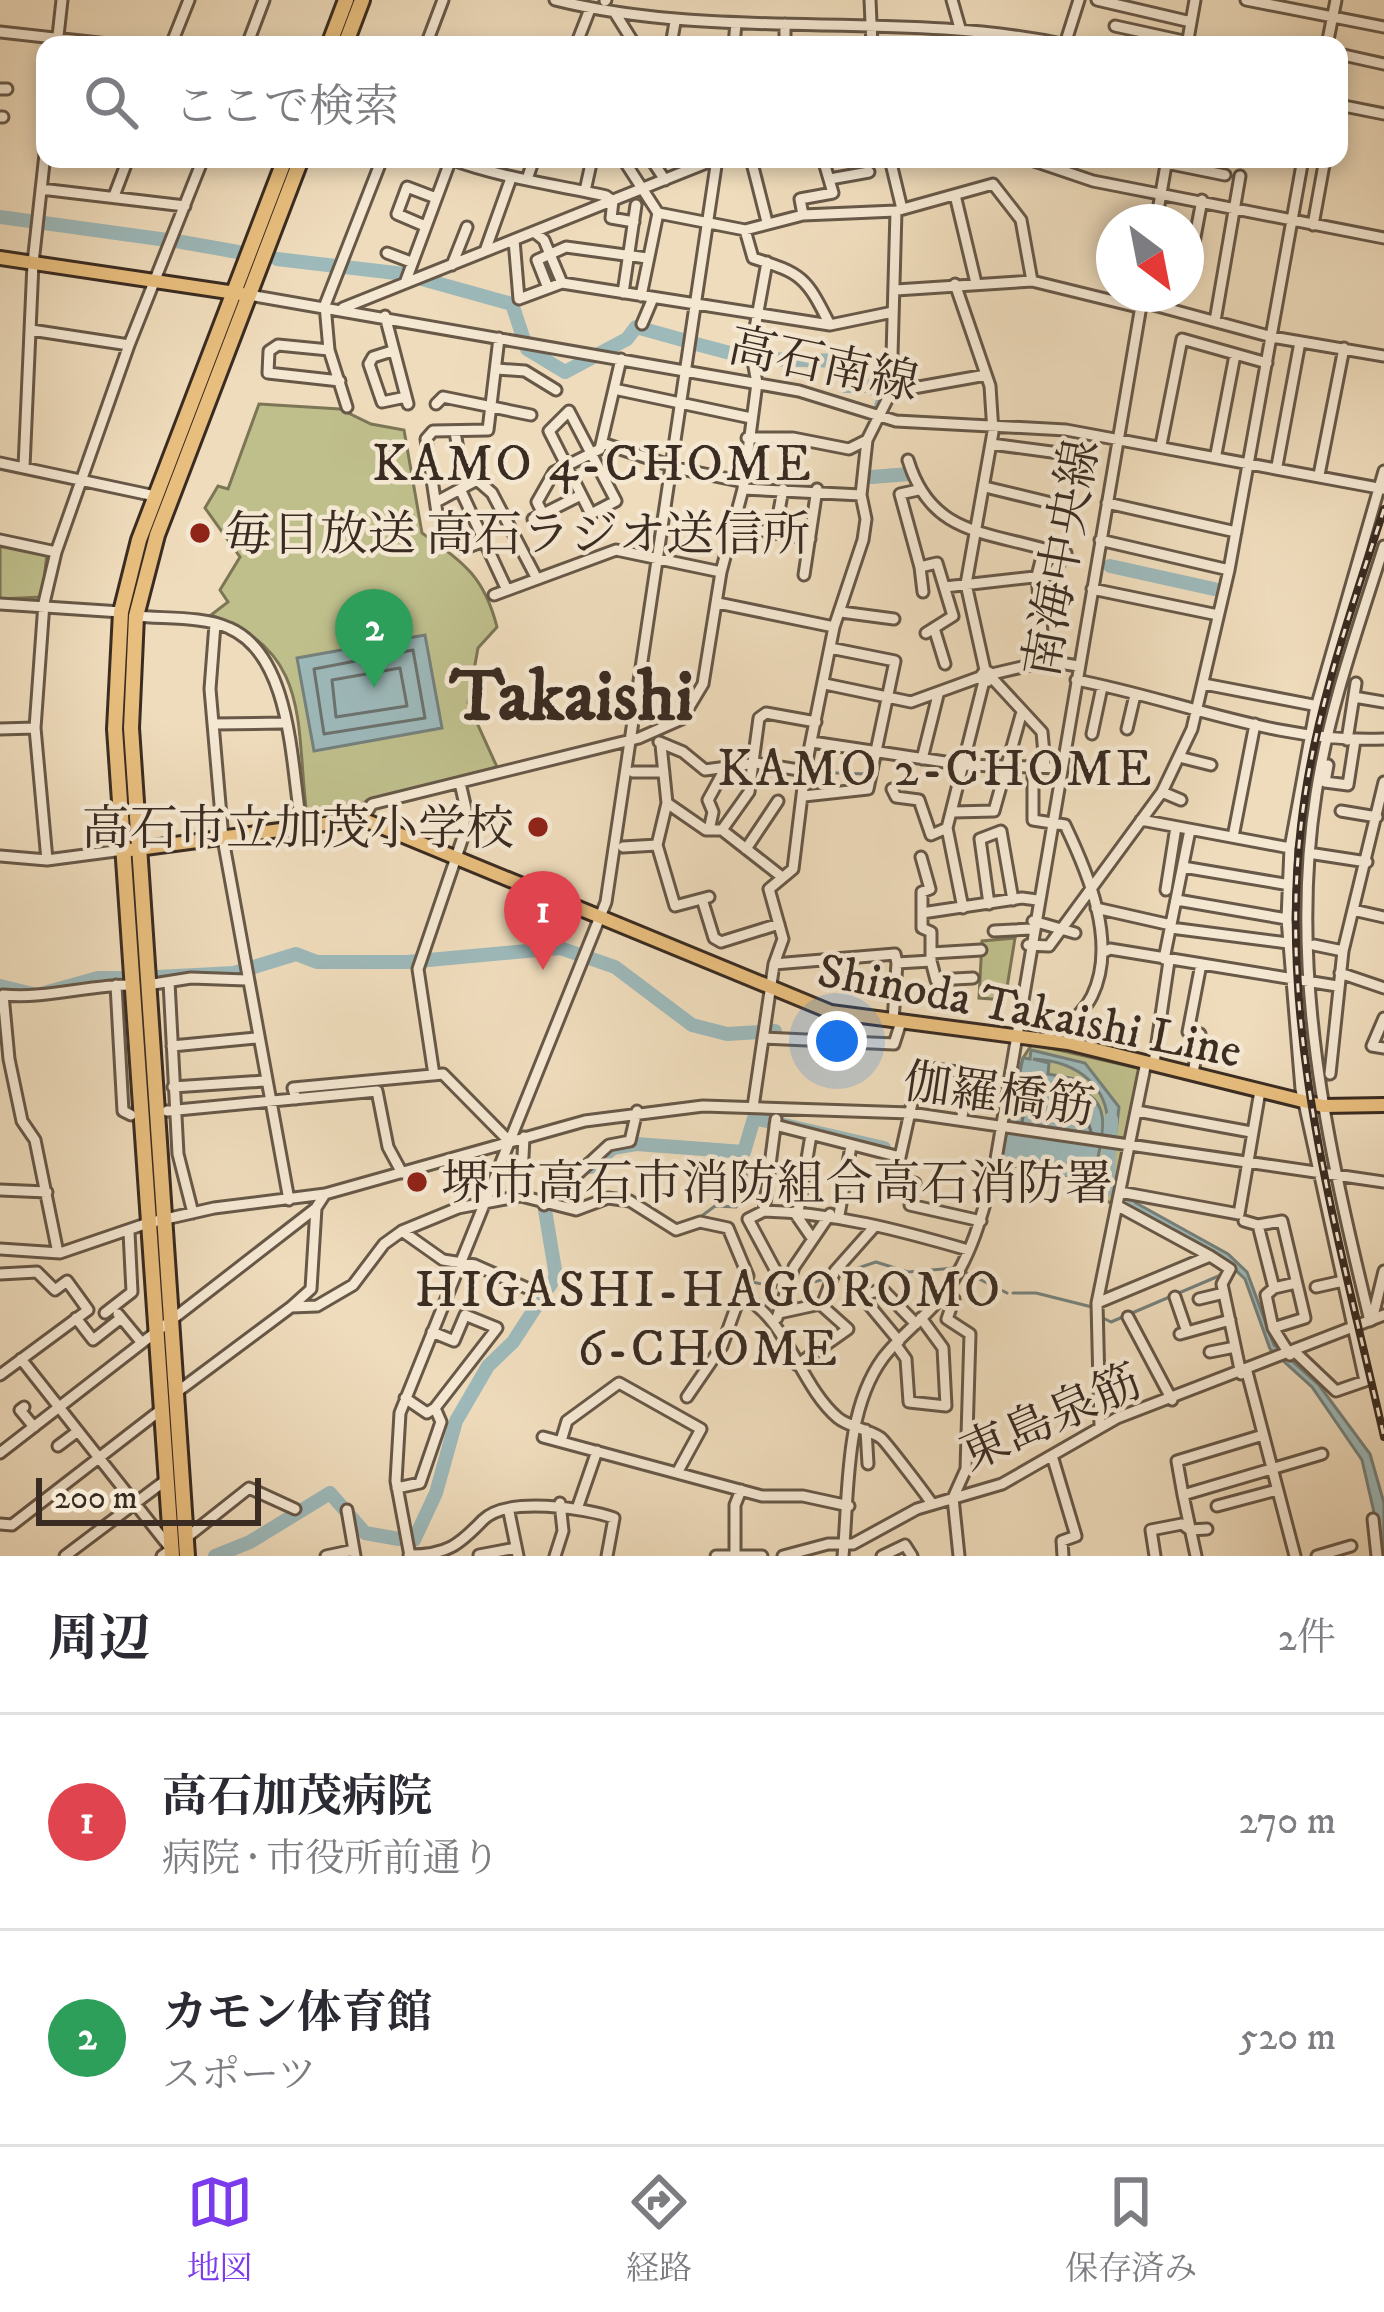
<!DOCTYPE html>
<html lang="ja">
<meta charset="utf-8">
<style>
body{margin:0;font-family:"IM FELL DW Pica","Noto Serif JP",serif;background:#f2f2f3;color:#2b2b33}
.compass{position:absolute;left:1096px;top:204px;width:108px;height:108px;border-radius:50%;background:#fff;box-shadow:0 6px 18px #0003;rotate:148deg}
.scale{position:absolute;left:36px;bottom:30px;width:225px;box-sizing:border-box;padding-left:12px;border:6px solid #3a2c22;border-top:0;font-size:33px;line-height:42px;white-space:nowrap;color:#3a2c22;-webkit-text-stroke:9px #f5e8d3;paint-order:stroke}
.you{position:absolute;left:837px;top:1041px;width:42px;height:42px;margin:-30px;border:9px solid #fff;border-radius:50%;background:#1a73e8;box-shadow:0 0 0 18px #1a73e833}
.badge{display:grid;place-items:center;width:78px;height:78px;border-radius:50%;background:#7c3aed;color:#fff;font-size:39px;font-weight:700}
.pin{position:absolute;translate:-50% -99px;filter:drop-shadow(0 3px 6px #0008)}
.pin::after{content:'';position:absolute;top:63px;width:42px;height:36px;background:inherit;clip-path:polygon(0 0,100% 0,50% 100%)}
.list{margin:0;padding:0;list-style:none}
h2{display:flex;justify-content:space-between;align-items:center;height:156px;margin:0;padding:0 48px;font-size:51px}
h2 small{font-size:39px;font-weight:400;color:#7c7c81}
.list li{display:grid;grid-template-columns:78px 1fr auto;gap:36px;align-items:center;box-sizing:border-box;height:216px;padding:0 48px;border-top:3px solid #e1e1e2}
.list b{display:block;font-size:45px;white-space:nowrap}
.list p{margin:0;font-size:39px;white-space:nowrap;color:#7c7c81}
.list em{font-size:39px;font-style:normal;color:#7c7c81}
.icon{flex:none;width:66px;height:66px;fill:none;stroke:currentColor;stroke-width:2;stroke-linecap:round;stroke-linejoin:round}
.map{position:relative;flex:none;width:1384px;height:1556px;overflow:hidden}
.search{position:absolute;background:#fff;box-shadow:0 6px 18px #0003;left:36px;right:36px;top:36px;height:132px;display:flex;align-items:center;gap:30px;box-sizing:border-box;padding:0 42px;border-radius:24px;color:#7c7c81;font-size:45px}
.sheet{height:588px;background:#fff}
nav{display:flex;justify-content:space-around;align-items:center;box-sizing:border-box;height:168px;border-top:3px solid #e1e1e2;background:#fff;font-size:33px;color:#7c7c81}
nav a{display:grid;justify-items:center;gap:6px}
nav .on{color:#7c3aed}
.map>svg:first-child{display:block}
</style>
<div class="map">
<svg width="1384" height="1556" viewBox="0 0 1384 1556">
<rect width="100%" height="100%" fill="#efdcbc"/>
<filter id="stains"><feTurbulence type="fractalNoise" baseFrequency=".00167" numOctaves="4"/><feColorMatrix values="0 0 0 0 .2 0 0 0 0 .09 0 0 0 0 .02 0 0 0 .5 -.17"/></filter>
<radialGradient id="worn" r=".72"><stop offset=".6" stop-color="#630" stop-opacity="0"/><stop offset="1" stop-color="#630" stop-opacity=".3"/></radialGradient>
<!-- green -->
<path fill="#bfbf8c" stroke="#7c7657" stroke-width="3" d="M259,404l81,5 31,15 33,6 18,103c42,30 62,43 75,94l-19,21 -10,55 29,64 -131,34 -10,11 -49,4c-12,-90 6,-165 -96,-201l17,-13 -8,-12 20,-33 -35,-49 13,-22 10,3z
M0,543l47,11 -5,43 -42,2z
M1015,938l-10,62 -26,-2 3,-57z
M1032,1044l110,25 -28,136 -23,-13v-9l-93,-22 25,-103z"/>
<!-- water -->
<path fill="#9db9ba" stroke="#75817d" stroke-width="3" d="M425,635l17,93 -128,23 -17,-93z
M1031,1050l54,13 34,44 -3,25 -9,3c6,-48 -30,-74 -74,-76l16,4 -1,11 27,5 -2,10c45,9 28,52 19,94l-92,-20 23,-105 7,1z
M1127,1198l101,56 19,18 27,73 45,40 51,69 14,49v53l-22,-96 -50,-73 -42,-38 -25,-70 -21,-20 -100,-55z"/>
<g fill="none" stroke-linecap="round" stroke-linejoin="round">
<!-- shore -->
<path stroke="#6c726e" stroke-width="3" d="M413,650l12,68 -101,16 -10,-65z
M400,668l7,38 -71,11 -4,-37z
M1022,1122l8,-38 6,-4 47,24 8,28"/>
<!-- stream -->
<path stroke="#75817d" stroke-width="3" d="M756,162l15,-3
M810,772l56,2
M699,1218l16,-12 21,1 11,-23 -3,-32
M963,1271l44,22
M837,1275l39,-13 32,10 47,-4
M752,1282l28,6
M792,1288l36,-10
M1013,1293h23l56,14
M1101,1317l10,5 110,-47"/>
<!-- river -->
<path stroke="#9db9ba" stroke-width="14" d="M0,217l167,23
M176,241l62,11
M277,259l127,15 108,30 15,45 38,23 62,-33 9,-12 47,13
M696,344l53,14
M760,359l84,2 2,25h24l14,9 -4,15
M871,477l39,-3
M1110,566l104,23
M158,977l76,-4 62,-19 21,8h90l153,-14 55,19 77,58 35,9 48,-3
M0,986l37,9 61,-17h23
M1111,1119c1,31 -14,62 16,84
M591,1167l22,-19 23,-4 108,8 10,-34 130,30
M414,1540l22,-47 20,-72 32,-55 25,-24 43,-66 -11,-66
M215,1556l35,-14 80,-49 35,40 34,6"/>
<!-- minor casing -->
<g stroke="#675848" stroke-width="15">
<path id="minor" d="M555,0c168,42 343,9 512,45
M870,0l2,45
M952,0l8,28
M1097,0l94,22
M1246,0l138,27
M605,1l1,-1
M615,13l20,32
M1115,26l73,16
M0,32l117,13
M1065,44l14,-44
M57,45l5,-45
M171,45l18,-45
M247,45l17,-45
M426,45l17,-45
M576,45l14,-36
M671,45l4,-23
M734,45l2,-22
M785,45v-21
M1187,45l8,-45
M1327,45l9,-45
M1339,54l45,10
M0,89h7
M1339,105l45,9
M0,117h3
M450,159c52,19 102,25 156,37l7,5 -2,17 23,4
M623,159l35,54 87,17 58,-15 93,-4 97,-27 28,36 11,61
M651,159l14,21
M751,159l16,63
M890,159l12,50
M1028,159l65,22 291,57
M1166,163l59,12
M527,179l7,-20
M830,179l39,-7
M41,189l144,17
M585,191l7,-32
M955,195l21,88
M114,196l14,-37
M803,215l-3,-16 33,-6 -10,-34
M1156,222l11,-63
M1313,225l12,-66
M425,226l-28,-12 10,-27 29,11
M745,230l8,28c50,16 53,19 77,67l63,-13
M534,232l10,8 18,43
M514,240l5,59 43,-16 268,42
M485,251l25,-70
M387,253l24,9
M1192,253l10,-53
M452,265l15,-38
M405,283l46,-124
M955,284l35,102 3,46 -27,152 19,86
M548,288l-11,-28 29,-13 81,11
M896,290l136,-9 102,25 16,-2 122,33 112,19
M623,293l13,-88
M249,295l550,96 97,30 170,9 318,59
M641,296l17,-83
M343,308l373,-149
M385,316l23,88
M1215,321l25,-145
M642,324l11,-26
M31,330l98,15
M329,350l-51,-5 -9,6 -1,22 72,8
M392,351l-19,6 -4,7 13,38 24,-5
M497,369l28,2 31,19
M614,389l137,29
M891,392l95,-17
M436,404l7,-7 88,18
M347,407l-18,-57 -4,-45 57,-146
M569,411l47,90 -25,13 -42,-83z
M455,432l6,34 31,27 45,86
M747,438h46l56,11 18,-9
M602,443l70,23
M991,444l68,9
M1161,445l21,-106 85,24
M1216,454l19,-99
M908,460c22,72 72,71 136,89l-7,27 5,57
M0,463l155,33
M1277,466l23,-124
M24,467l9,-204 12,-109
M671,467l73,15
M1319,475l25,-127
M985,487l83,20
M743,489l118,6
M918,490l-18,4 20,73 17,-4 16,53 -27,17
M461,491l46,99
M436,502l41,-22
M1107,503l129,29
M543,514l-6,-12 17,-30 46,-23 21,-90
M533,519l48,-24
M733,526l77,13
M775,533l8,-44
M0,540l56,12
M1100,540l129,30
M484,541l-21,8 -26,-36 -11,-74 7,-8 55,-1 11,-92
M920,567l3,25
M804,575l13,-86
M945,587l107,-12 14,-22
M1092,589l126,26
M494,595l122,-45 105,22
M718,603l116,24
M0,604l121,8
M841,612l53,7
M136,616c28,3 67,0 93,12 63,27 62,138 72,195
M215,624l-5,65 13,150 66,361
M934,628l11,36
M992,674l-4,7 -8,-4 5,-7 7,4 56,-13 30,5
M992,678l50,54 3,33
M1076,680c101,19 203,64 308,59
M825,684l86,18 69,-25
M1204,684l109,21
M1354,697l30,5
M213,724l70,-1
M0,729l35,-1
M1127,729l8,-34
M1092,734l10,-47
M1347,740l9,-57
M659,742l24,10 22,18 51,-7 49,8
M812,742l153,23 95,3
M661,745l6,58 -10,42 18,61 34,-9
M1183,758l28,7
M922,759l16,-64
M1328,765l-3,17 23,3 7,-45
M1033,766v54l32,5c23,48 53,118 27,171 -12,24 -17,10 -24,47
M633,772h31
M892,789l4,8 23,3 12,35 16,-7
M1162,792l19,8
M804,796l64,-7 27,-128 -65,-13
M667,803l39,27h16l60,47
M1341,811l36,6
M953,812l41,-1 27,-96
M362,819l10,-15 267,-66 43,-19 21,-35 18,-112 22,-83 14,-106 -6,-33 16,-88
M1141,820l149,28
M709,830l4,-18 -5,-12 17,-31
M722,830l27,-38 10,-74 7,-5 50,9
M1233,837l22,-113
M623,847l34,-2
M746,849l32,-48
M1315,854l52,8
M0,856l47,4 76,-10
M921,857l9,32 -8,3v21
M47,860l-12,-132 9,-125 12,-51 73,-207 74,-186
M1183,867l107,18
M1166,890l10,-63
M702,899l12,39 7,4 58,-18
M1177,900l110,19
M989,904l-9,-65 21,-8 12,69
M963,908l-16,-80 37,-147
M1096,908l75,17
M1353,910l31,7
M1033,921l42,12
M1171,928l117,15
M994,931l37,-2
M1028,945l21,1 113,-154 30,-63 37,-159 74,-411
M1314,945l29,6
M931,953l50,-3
M1102,953l8,-4 227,37
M1164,959l26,-129
M931,961l5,19 37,-2
M774,964l121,-10 2,9 34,-2v-29l-9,-4v-15l100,-15 15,2
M1340,973l44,15
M169,982l9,172 15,59
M116,985l7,126 8,4
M147,985l44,-7 55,2
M1384,1018l-12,28 12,2
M893,1021l4,-58
M763,1038l131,6 7,-22
M172,1046l84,-8
M1154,1063l15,-102
M1193,1073l7,-39 -12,-2 13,-68
M1330,1074l13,-123 41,-169
M434,1075l-16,-106 44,-129 4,-31 -6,-26
M173,1087l91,-6
M296,1099l-3,-11 150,-14 67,68
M753,1107l21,-143 9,-25 -14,-50 24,-20 12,-98 29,-144 29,-87 3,-21 -5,-24 6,-55 24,-48 5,-181
M167,1111l210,-20 11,56 14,26
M1137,1111l114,21
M776,1119l-12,92c71,2 135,19 204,39
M775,1125l125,32 20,-90 52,7 -11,46
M915,1183l-5,22 71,16
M0,1190l47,2
M1120,1192l119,22 21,-123
M521,1196l3,-59
M544,1205l65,-60 21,-4 7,-30
M1118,1206l92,50
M764,1211l-16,8 37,69
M794,1212l18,26
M798,1212l13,-77
M839,1215l12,-69
M1244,1221l14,4
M402,1231l41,29 32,5 54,24
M0,1249l60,4 88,-30 66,-15 111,-14 260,-73 118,-15 207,7 474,69
M58,1253l-23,-113 -13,-19 -13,-62 -6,-64c45,4 84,-10 129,-10
M0,1274l37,-2 18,18 12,-9 21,29 -88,65
M1316,1287l27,-6
M946,1291l8,8 -7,20 23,15 -4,135 -13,29 6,58
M1175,1297l12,35
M1199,1299l25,-6
M1097,1303l113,-47 20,13 -8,15 19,90
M822,1305l13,-34 40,-45
M291,1307l20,-18 5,-81
M105,1313l27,-21 -3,-60
M779,1313l41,-9 28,25 -51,36
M118,1314l24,29
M1128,1317l44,83
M76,1318l17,22 28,-22
M777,1318l17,-51 36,-53
M1372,1320l12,-49
M1370,1321c-42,-173 -82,-348 -54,-527 13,-85 42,-166 68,-248
M1273,1328l-7,-33 8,-7
M1180,1334l50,-14
M899,1341l-34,-41 3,-6 14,-5 34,35
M896,1345l10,14 3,43 37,4 -3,-58 -22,-30
M1210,1352l25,-5
M1295,1352l41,39 29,-10 -64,-292 -14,-170 3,-71 25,-137 69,-240
M1290,1355l-17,-27 32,-10 -23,-97 -24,4 16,63 22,-5
M21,1359l150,190 -9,7
M1247,1372l48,184
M177,1392l114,-85 26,-1 36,-21 31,-41 18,-13 56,-23 63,-12 55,14 32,-12 22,3 46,29 24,-8 28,6 20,48 -8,20c45,17 59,89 98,122 11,9 30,11 43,20 4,3 47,59 51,66
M687,1397l35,-51 18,-50
M405,1398l22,15 8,-5
M24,1407l-4,3 14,17
M1100,1426l-3,-123 49,-241
M866,1430l2,34
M1263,1435l-86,26 6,34 139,-41
M543,1437l219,59h41l46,10
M561,1441l6,-20 52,-38 82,46 -24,44
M58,1446l20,-15
M0,1453l316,-245 9,-14
M1053,1459l23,77 -14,5 1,15
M397,1488l23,-5 21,-61 -6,-14 62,-80 -32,-13 -11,26 -22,-9
M1183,1495l13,61
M578,1506l19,-55
M1217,1506l60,-16
M347,1510l8,46
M509,1512l9,44
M1373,1519l4,37
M0,1524l12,1 150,-116
M186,1538l63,-50 46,21
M735,1554v-49l6,-15
M409,1555c38,0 50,-10 74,-35 24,-24 102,-12 131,-2l-7,38
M479,1555l37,-7
M65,1556l101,-76
M326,1556l28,-6
M410,1556l-14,-75 4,-68 206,-511 111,-743
M555,1556l8,-25 -3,-28
M716,1556h46
M783,1556l45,-12h25l64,-35 85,-25 115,-66 267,-103
M843,1556c6,-62 1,-145 40,-198 18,-24 45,-42 63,-67 26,-35 37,-79 48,-120l149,-877
M882,1556l23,-11 7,11
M1155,1556l-4,-26 31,-6 8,6 17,-1
M1317,1556l34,-10"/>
</g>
<!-- major casing -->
<g stroke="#3a2c22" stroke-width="18">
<path id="major" d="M0,258l242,36
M130,850l232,-31 469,193 237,31 255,63 61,-1"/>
</g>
<!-- highway casing -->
<g stroke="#3a2c22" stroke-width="20">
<path id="highway" d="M329,45l17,-45
M345,45l17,-45
M172,1556l-57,-827 6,-117 18,-72 146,-381
M187,1556l-56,-828 5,-112 21,-81 144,-376"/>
</g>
<!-- minor -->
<use href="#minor" stroke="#f5e8d3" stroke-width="9"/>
<!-- major -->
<use href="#major" stroke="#e8be7e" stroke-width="12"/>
<!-- highway -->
<use href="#highway" stroke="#e8be7e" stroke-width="14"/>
<!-- rail casing -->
<g stroke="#3a2c22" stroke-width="8">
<path id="rail" d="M1384,509c-34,104 -71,208 -83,317 -24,208 38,410 83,611"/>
</g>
<!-- rail -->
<use href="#rail" stroke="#f5e8d3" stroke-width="3" stroke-dasharray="9" stroke-linecap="butt"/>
</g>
<!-- markers -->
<g fill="#8f2418" stroke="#f5e8d3" stroke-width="4.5">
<circle cx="200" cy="533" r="12"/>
<circle cx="538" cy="827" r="12"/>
<circle cx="417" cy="1182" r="12"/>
</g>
<g text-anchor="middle" stroke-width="9" stroke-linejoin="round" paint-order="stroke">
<!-- street labels -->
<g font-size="48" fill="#3a2c22" stroke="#f5e8d3">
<text transform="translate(824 363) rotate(12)" y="17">高石南線</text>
<text transform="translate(1060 558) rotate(-80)" y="17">南海中央線</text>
<text transform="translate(1030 1009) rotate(11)" y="17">Shinoda Takaishi Line</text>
<text transform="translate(999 1093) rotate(8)" y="17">伽羅橋筋</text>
<text transform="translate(1050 1416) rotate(-24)" y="17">東島泉筋</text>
</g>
<!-- poi labels -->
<g font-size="48" fill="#3a2c22" stroke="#f5e8d3" text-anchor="start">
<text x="224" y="550">毎日放送 高石ラジオ送信所</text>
<text x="514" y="844" text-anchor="end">高石市立加茂小学校</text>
<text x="441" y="1199">堺市高石市消防組合高石消防署</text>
</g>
<!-- neighbourhood labels -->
<g font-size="51" letter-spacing="3" fill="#3a2c22" stroke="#f5e8d3">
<text x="593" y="480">KAMO 4-CHOME</text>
<text x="936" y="785">KAMO 2-CHOME</text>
<text x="709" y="1306">HIGASHI-HAGOROMO<tspan x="709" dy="59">6-CHOME</tspan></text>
</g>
<!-- town labels -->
<g font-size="72" font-weight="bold" fill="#3a2c22" stroke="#f5e8d3">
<text x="572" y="719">Takaishi</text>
</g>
</g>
<rect width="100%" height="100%" filter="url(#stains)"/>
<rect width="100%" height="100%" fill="url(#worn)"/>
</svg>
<svg class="compass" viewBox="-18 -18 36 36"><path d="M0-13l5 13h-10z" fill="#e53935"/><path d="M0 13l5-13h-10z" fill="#7c7c81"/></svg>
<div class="scale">200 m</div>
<div class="you"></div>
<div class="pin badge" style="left:543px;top:970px;background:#e0444e">1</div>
<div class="pin badge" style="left:374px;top:688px;background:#2e9e5b">2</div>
<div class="search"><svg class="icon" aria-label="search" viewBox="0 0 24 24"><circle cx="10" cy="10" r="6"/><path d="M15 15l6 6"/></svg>ここで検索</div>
</div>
<section class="sheet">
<h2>周辺<small>2件</small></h2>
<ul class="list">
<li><span class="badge" style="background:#e0444e">1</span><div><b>高石加茂病院</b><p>病院 · 市役所前通り</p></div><em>270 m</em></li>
<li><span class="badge" style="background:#2e9e5b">2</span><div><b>カモン体育館</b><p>スポーツ</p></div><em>520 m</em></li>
</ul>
</section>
<nav>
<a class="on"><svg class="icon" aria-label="map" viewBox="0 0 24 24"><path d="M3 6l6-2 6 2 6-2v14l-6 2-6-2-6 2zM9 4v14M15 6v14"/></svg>地図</a>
<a><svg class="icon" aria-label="directions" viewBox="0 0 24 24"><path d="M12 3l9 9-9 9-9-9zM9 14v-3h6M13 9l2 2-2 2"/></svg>経路</a>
<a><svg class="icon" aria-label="saved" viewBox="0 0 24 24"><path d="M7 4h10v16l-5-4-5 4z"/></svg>保存済み</a>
</nav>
